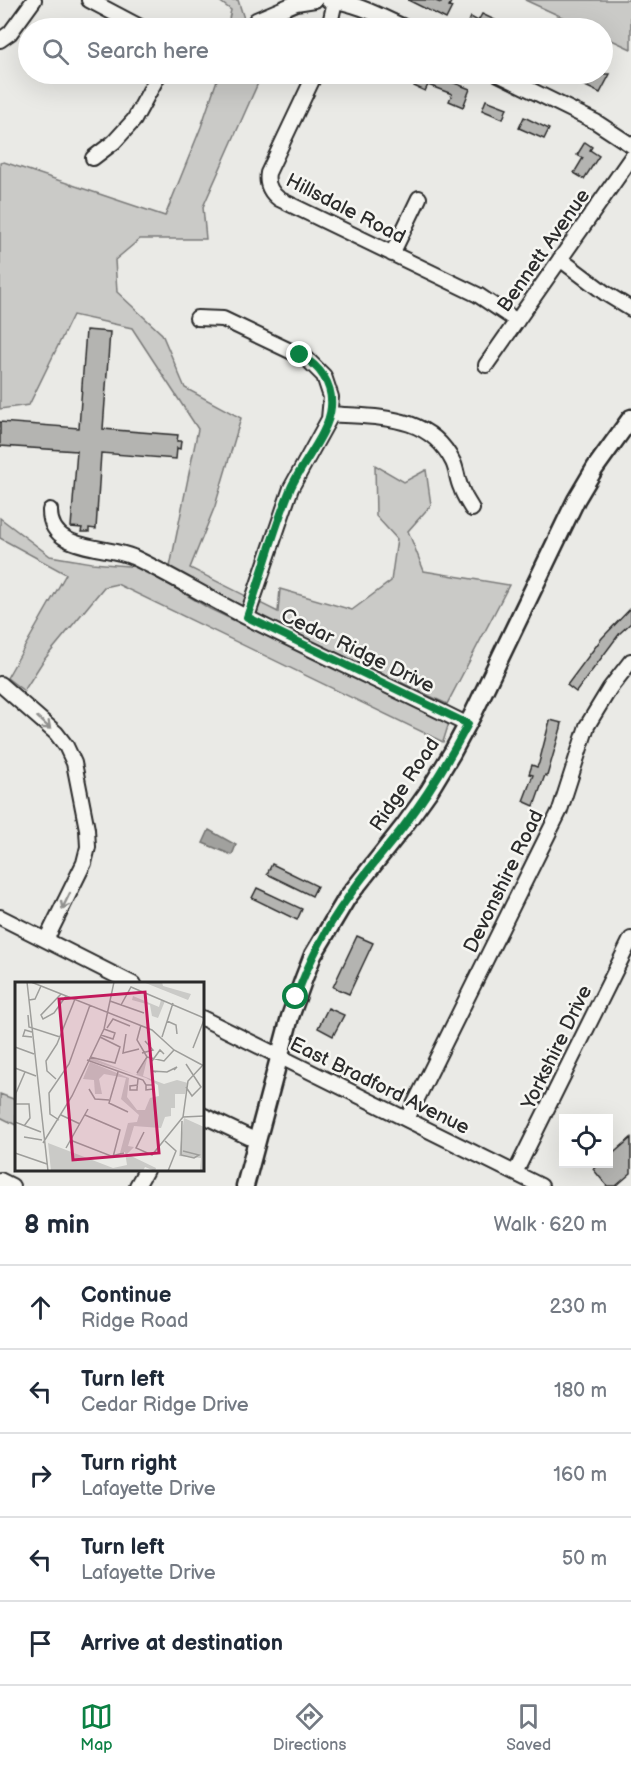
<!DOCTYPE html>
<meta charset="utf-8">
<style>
body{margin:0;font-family:"Balsamiq Sans",sans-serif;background:#f2f2f3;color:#1f2937}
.controls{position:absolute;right:18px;bottom:18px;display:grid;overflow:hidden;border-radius:0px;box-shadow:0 6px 24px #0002}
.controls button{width:54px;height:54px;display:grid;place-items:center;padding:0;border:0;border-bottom:2px solid #e0e1e3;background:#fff;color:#1f2937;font:30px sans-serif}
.stop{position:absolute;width:18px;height:18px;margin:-14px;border:4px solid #0b8043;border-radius:50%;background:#fff}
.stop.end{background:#0b8043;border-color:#fff;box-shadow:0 2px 6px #0008}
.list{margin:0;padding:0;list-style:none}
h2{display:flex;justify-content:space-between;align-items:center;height:78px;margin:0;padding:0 24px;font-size:26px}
h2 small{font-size:20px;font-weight:400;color:#747a83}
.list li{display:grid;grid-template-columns:39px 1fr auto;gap:18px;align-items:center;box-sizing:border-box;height:84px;padding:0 24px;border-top:2px solid #e0e1e3}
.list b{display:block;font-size:22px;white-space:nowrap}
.list p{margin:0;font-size:20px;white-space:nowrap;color:#747a83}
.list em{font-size:20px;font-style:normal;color:#747a83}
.icon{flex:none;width:33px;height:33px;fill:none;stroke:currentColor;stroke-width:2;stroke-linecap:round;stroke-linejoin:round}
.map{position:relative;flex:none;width:631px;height:1186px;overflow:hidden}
.search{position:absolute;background:#fff;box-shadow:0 6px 24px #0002;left:18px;right:18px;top:18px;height:66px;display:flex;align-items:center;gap:15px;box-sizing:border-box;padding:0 21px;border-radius:33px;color:#747a83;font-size:22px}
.sheet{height:498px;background:#fff}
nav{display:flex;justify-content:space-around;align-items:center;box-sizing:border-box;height:84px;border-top:2px solid #e0e1e3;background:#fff;font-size:16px;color:#747a83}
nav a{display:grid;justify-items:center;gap:3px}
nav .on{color:#0b8043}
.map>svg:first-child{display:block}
</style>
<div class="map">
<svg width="631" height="1186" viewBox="0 0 631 1186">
<rect width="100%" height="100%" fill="#eaeae6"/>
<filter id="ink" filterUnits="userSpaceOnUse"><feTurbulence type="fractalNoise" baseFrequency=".0167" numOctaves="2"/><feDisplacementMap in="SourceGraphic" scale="12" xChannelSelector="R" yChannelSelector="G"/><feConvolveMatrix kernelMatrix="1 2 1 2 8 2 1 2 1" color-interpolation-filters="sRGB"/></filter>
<g filter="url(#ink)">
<!-- green -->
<path fill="#cacac7" stroke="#7a7a79" stroke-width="1.5" d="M218,0h20l9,28h-20l4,-18z
M525,0h106v49l-28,-13 -1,-8h-16z
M219,74h43l-59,133 3,32h-66l-25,21 2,32 45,42 23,54 56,30 -26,88 -25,62 88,44 2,-23 72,21 39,-29 6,-42 -21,-23 -1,-51 29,17 22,-12 5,35 -23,26 16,40 85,14 -62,119 -189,-88 -64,-32 -24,-17 28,-138 -66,-101 -59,-13 -44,90 -29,4v-246l4,-1 161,54 36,-89z
M0,518l50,38 42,7 48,4 70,42 239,114 -6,19 -326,-158 -13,3 -61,74 -19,30 -17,-13 59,-104 -66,-36z
M0,1094l16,6v25l-16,-8z"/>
<!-- water -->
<path fill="#a1a19e" stroke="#727270" stroke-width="1.5" d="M209,830l27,15 -4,10 -29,-12z"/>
<!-- building -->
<path fill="#b4b4b1" stroke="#2b2b2b" stroke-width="1.5" d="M408,0h25l8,3 1,-3h10l-3,6 3,1 -6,12z
M482,14l13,6 -4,7 3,1h-28l5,-11 7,4z
M419,74h12l39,15 -7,18 -14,-6 3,-7 -24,-9 -3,6 -11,-5z
M560,74h26l7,3 1,-3h16l-10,19z
M486,100l21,8 -4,11 -21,-9z
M524,117l25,12 -5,10 -25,-11z
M585,142l7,5 -2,3 9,6 -15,23 -10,-6 9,-15 -6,-3z
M86,330l24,2 -7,97 75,6 -1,6h4l-1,8 -3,-1 -1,11 -75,-6 -5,76 -7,-1v4h-8l1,-4 -11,-1 6,-76 -77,-5v-24l79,6z
M631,608v15l-11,10 -44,59 -9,-7 35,-47z
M550,720l12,3 -1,5 -14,48 -2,-1 -11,31 -11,-5 10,-26 -4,-1 3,-9 5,2 2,-4z
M272,864l45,22 -5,10 -45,-22z
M257,888l45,21 -5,11 -45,-22z
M357,936l16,7 -24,51 -16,-7z
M328,1008l16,7 -11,21 -15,-8z
M631,1138v35l-15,13h-9l-14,-17 7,-5h9v-7z"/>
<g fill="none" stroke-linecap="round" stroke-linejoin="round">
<!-- minor casing -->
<g stroke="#2b2b2b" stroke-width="18">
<path id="minor" d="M89,0l53,28
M328,0c29,3 52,16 78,28
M256,20l40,-17 19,-3
M329,28l6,-27
M0,40l10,-7 24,-33
M315,74l-47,99c-2,11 2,19 11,26l199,96 39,26
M498,74l98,48 35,23
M93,158l21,-16 20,-22 25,-46
M392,254l27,-56
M560,259l45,34 26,16
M197,318l26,1 84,40 17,17 7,21 -2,22 -38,69 -44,129
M486,365l145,-207
M330,414c47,4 99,-1 123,48 4,8 4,18 8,26 2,7 7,14 11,21
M50,510c-1,42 56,35 83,47 38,18 75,41 113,60 73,37 148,71 222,108
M0,684l56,49 10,13 8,17 13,66 1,18 -4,16 -38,77
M0,917l133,67
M202,1018l339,168
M202,1115l55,26
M407,1119l153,-309 27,-84 23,-38 21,-27
M515,1173l116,-234
M0,1180l12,6
M137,1186l9,-16"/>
</g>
<!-- major casing -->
<g stroke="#2b2b2b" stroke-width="21">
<path id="major" d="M245,1186l45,-169 14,-39 9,-23 34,-57 57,-72 25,-35 23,-38 21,-39 103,-214 19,-32 36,-50"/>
</g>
<!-- minor -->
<use href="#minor" stroke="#f6f6f2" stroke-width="14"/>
<!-- major -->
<use href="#major" stroke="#f6f6f2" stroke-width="16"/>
</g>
<!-- one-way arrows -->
<defs><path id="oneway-shaft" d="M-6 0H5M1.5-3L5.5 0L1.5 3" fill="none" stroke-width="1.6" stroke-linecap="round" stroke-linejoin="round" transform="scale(1.5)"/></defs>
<g stroke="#90908e">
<use href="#oneway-shaft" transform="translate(44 723) rotate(42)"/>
<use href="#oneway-shaft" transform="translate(66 901) rotate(116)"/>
</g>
</g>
<g fill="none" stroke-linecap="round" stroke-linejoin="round" filter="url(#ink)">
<!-- route -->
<path stroke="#0b8043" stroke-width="8" d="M296,997c13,-35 29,-68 51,-98 17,-26 38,-48 57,-73 24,-32 45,-66 64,-102l-221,-107c15,-42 26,-86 43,-127 10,-25 39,-56 41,-83 2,-23 -11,-41 -31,-52"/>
</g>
<g text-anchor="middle" stroke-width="5" stroke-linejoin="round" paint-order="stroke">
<!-- street labels -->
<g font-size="20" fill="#2b2b2b" stroke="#f6f6f2">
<text transform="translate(346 208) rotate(27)" y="7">Hillsdale Road</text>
<text transform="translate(543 250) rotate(-55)" y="7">Bennett Avenue</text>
<text transform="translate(358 650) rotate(26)" y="7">Cedar Ridge Drive</text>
<text transform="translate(404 784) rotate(-56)" y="7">Ridge Road</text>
<text transform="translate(503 881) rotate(-64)" y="7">Devonshire Road</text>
<text transform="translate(556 1047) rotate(-64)" y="7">Yorkshire Drive</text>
<text transform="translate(380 1085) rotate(26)" y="7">East Bradford Avenue</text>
</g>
</g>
<!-- overview -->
<g transform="translate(15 982)">
<rect width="189" height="189" fill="#eaeae6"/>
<path d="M128,0h19l1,4 28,8 -3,6zM118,14l26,11 2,-7 4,1 -7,17 -6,-2 -2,-11 -18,-5zM75,75l46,18 11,-16 -4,17 21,8 13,-4 11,3 -3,11h-10v14h-4v8l-6,1 -4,11 -27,-2 -6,20 6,1 -7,7 29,14 -1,3 -10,-4 -2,4h-92l-3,-28 65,25 14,-3 -2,-13 -5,1 8,-30 9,-1 2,-7 -18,-16 5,-21 -22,-4 -5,5 3,15h-7l-1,-14 -11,-1 7,-17 39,16 -2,19 10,13h8l5,-12 9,-2 -1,-11 -12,-7 -57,-18zM169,136l20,9v44h-4l1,-13 -22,-2z" fill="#cacac7"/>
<path fill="none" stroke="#9e9e9b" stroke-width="1.5" d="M12,0l21,189M16,0l121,48 22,20 30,16M46,12l-20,21 2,4 11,-6 12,-17M14,18l6,-1 6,-13M95,19l34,12M106,23l10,-18 73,31M13,33l1,12 31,10M152,39l9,4 1,9M126,43l-4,15 10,17 17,4 10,-11M92,46l6,-9 17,7M17,50l-7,-2 -2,6 9,1M111,52l-3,19 16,-4M86,53l12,4 2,-6 -11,-4M147,55l11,-34M0,65l19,7M178,66l11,-28M127,71l11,-3 -8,-9M75,75l25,6 5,-16 -20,-10M72,78l56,20 3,5M137,79l8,-11 4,4M0,86l21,8M103,90l-9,31 19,9M141,90l-4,-1 15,1 10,-5 -3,3M122,91l10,-16M41,97l-9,-8 -1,-10 11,-17 18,-45M123,103l-8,1v4h7v-1l1,-10M131,103h7v4l-7,1zM171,105l6,9 9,-9 -15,-23M74,107l6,10 14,1M1,122h13l1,14 -6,8M0,128l1,-17 9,-21M46,133l19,9M70,133l35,15 -7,27M168,135l5,-36 14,-15M168,135l21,-1M44,138l-9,-6 -1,-21 20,-29 21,-59M167,139l-1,34 13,3 5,-3 -16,-4M0,140l26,10M129,150l-8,16 16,7 31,-38M9,155l18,3M55,158l41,16 13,-3M150,159l11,10 -8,20M28,161l29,-47 32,-67 10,-47M51,166l22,-39M0,171l32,11"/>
<path fill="#c2185b" fill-opacity="0.15" stroke="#c2185b" stroke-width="3" d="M130,10l14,161 -86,7 -14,-161z"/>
<rect width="189" height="189" fill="none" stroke="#2b2b2b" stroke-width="3"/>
</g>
</svg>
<div class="controls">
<button><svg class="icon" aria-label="locate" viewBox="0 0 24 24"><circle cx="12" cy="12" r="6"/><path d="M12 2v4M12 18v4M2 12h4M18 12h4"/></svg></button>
</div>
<div class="stop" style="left:296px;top:997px"></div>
<div class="stop end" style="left:300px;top:355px"></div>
<div class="search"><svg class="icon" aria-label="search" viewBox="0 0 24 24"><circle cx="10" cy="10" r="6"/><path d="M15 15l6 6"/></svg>Search here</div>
</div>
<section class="sheet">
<h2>8 min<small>Walk · 620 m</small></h2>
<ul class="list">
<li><svg class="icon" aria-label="ahead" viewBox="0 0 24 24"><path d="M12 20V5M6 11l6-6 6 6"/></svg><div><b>Continue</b><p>Ridge Road</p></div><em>230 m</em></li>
<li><svg class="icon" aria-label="left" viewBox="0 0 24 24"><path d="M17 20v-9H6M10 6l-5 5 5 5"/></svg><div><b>Turn left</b><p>Cedar Ridge Drive</p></div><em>180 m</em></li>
<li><svg class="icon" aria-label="right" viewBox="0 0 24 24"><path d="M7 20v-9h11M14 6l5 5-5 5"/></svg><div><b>Turn right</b><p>Lafayette Drive</p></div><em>160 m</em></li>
<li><svg class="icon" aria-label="left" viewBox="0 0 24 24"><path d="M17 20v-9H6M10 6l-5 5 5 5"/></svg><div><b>Turn left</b><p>Lafayette Drive</p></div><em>50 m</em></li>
<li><svg class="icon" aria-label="arrive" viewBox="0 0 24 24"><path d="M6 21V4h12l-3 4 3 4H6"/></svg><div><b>Arrive at destination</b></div></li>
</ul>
</section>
<nav>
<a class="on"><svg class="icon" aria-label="map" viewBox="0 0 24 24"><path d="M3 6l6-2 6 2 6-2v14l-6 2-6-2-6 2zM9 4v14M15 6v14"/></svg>Map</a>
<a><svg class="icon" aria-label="directions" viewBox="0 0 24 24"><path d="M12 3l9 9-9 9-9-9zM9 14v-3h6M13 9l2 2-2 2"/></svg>Directions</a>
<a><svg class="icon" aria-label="saved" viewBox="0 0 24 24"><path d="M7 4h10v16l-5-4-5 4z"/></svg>Saved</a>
</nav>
